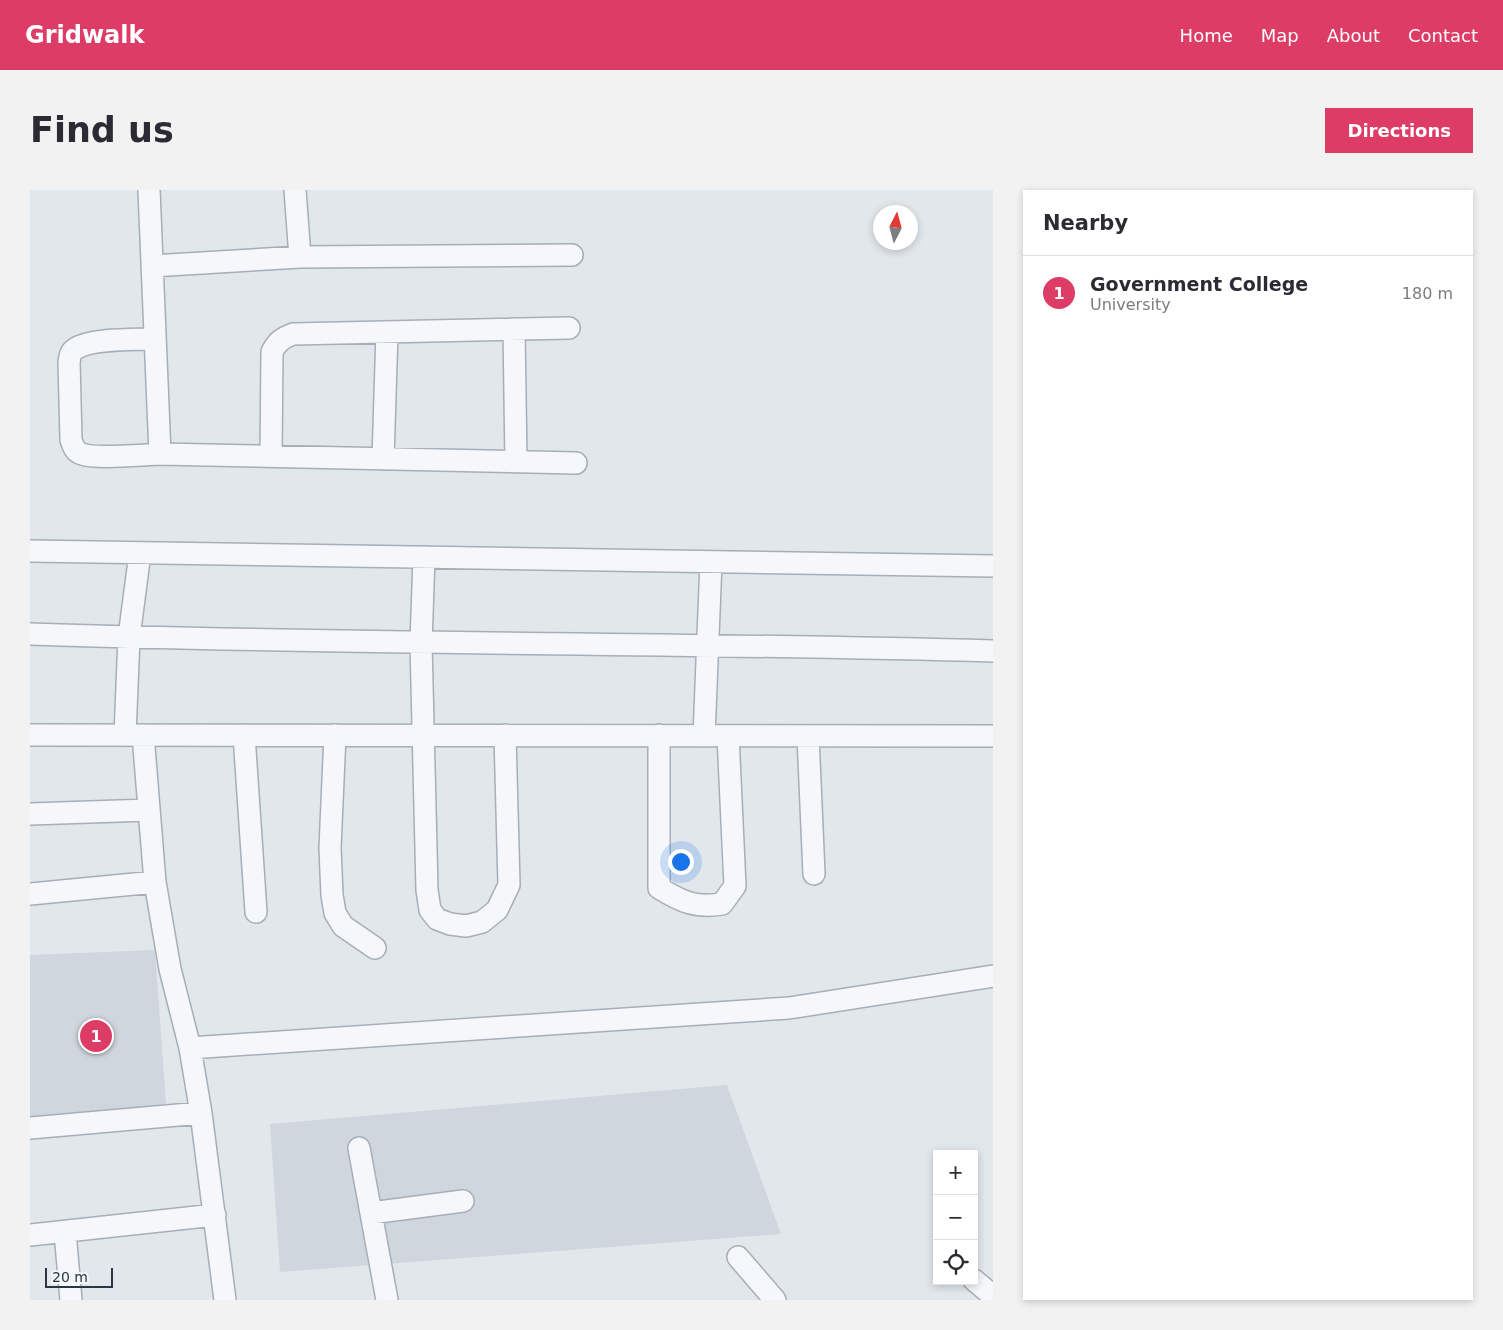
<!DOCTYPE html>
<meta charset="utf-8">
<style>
body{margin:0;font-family:"DejaVu Sans",sans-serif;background:#f2f2f3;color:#2b2b33}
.controls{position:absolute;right:15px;bottom:15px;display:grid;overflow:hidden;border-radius:0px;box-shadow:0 2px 8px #0003}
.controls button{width:45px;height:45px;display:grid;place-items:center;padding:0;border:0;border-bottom:1px solid #e1e1e2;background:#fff;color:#2b2b33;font:25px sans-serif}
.compass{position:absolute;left:843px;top:15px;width:45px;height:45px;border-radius:50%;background:#fff;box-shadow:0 2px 8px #0003;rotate:6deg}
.scale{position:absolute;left:15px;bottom:12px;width:68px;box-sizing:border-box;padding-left:5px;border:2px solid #283646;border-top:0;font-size:14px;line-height:18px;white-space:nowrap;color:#283646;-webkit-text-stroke:4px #f2f6f9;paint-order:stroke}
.you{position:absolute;left:650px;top:671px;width:18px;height:18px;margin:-12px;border:4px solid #fff;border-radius:50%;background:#1a73e8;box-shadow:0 0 0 8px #1a73e833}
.badge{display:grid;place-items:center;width:32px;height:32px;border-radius:50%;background:#dc3c66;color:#fff;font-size:16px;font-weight:700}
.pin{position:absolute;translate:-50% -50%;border:2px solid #fff;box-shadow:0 1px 5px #0006}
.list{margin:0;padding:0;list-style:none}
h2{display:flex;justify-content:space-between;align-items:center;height:65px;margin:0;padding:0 20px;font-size:21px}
h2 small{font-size:16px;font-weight:400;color:#7c7c81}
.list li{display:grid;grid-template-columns:32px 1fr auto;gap:15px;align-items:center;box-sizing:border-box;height:75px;padding:0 20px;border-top:1px solid #e1e1e2}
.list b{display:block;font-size:19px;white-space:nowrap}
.list p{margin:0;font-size:16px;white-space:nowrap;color:#7c7c81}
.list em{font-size:16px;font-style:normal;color:#7c7c81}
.icon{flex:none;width:28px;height:28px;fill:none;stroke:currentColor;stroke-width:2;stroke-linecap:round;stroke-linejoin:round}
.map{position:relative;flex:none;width:963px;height:1110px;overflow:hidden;border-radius:0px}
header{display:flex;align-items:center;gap:30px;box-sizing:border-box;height:70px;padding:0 25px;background:#dc3c66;color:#fff}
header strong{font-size:24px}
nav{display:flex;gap:28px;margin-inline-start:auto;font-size:18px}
.intro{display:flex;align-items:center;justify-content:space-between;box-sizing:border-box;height:120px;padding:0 30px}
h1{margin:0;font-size:35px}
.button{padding:12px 22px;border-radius:0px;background:#dc3c66;color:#fff;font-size:18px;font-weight:700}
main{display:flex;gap:30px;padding:0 30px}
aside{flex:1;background:#fff;border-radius:0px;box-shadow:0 2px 8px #0003}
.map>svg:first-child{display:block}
</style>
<header>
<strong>Gridwalk</strong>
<nav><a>Home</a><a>Map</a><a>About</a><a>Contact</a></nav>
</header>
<div class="intro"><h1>Find us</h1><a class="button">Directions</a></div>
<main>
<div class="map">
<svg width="963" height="1110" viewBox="0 0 963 1110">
<rect width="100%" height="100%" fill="#e2e7ec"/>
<!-- built -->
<path fill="#d0d6de" d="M125,760l12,167 -137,9v-171z
M697,895l54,149 -501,38 -10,-148z"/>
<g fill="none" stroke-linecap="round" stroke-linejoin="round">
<!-- street casing -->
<g stroke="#a6aeb7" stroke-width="24">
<path id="street" d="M119,0l11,264
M265,0l5,67
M122,76l148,-9 272,-2
M484,139l2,133
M125,149c-20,1 -64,-1 -80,10 -5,3 -5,8 -6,13l2,78c2,6 4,12 11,14 12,5 62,1 78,0l416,9
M241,266l1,-104c5,-10 10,-14 21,-18l276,-6
M353,269l4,-127
M0,361l963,15
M394,367l-3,86 6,247 3,20 7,9 13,5 16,2 16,-4 15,-12 12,-25 -4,-150
M0,444c321,11 642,8 963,17
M0,545l963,1
M95,545l4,-98 11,-84
M113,545l12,147 15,87 20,79 11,65 24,187
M214,545l12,177
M305,545l-5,113 2,47 3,18 8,13 32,22
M629,545v153c23,14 36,20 63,16l13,-18 -7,-150
M674,546l7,-174
M778,546l6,138
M0,624l119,-4
M0,704l125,-12
M160,858l599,-40 204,-32
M0,938l171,-15
M329,958l28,152
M341,1023l92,-12
M35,1042l6,68
M0,1045l185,-20
M708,1067l37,43
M944,1090l19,16"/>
</g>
<!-- street -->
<use href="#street" stroke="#f6f7fa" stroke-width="21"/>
</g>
</svg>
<div class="controls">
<button>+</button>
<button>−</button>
<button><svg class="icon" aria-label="locate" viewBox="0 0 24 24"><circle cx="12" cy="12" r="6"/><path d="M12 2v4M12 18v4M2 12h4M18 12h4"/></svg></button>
</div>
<svg class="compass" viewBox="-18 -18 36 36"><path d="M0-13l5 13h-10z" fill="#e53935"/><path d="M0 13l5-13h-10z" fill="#7c7c81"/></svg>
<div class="scale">20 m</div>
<div class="you"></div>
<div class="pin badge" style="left:66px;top:846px">1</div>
</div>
<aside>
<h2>Nearby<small></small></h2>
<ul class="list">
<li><span class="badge">1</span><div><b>Government College</b><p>University</p></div><em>180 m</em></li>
</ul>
</aside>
</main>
